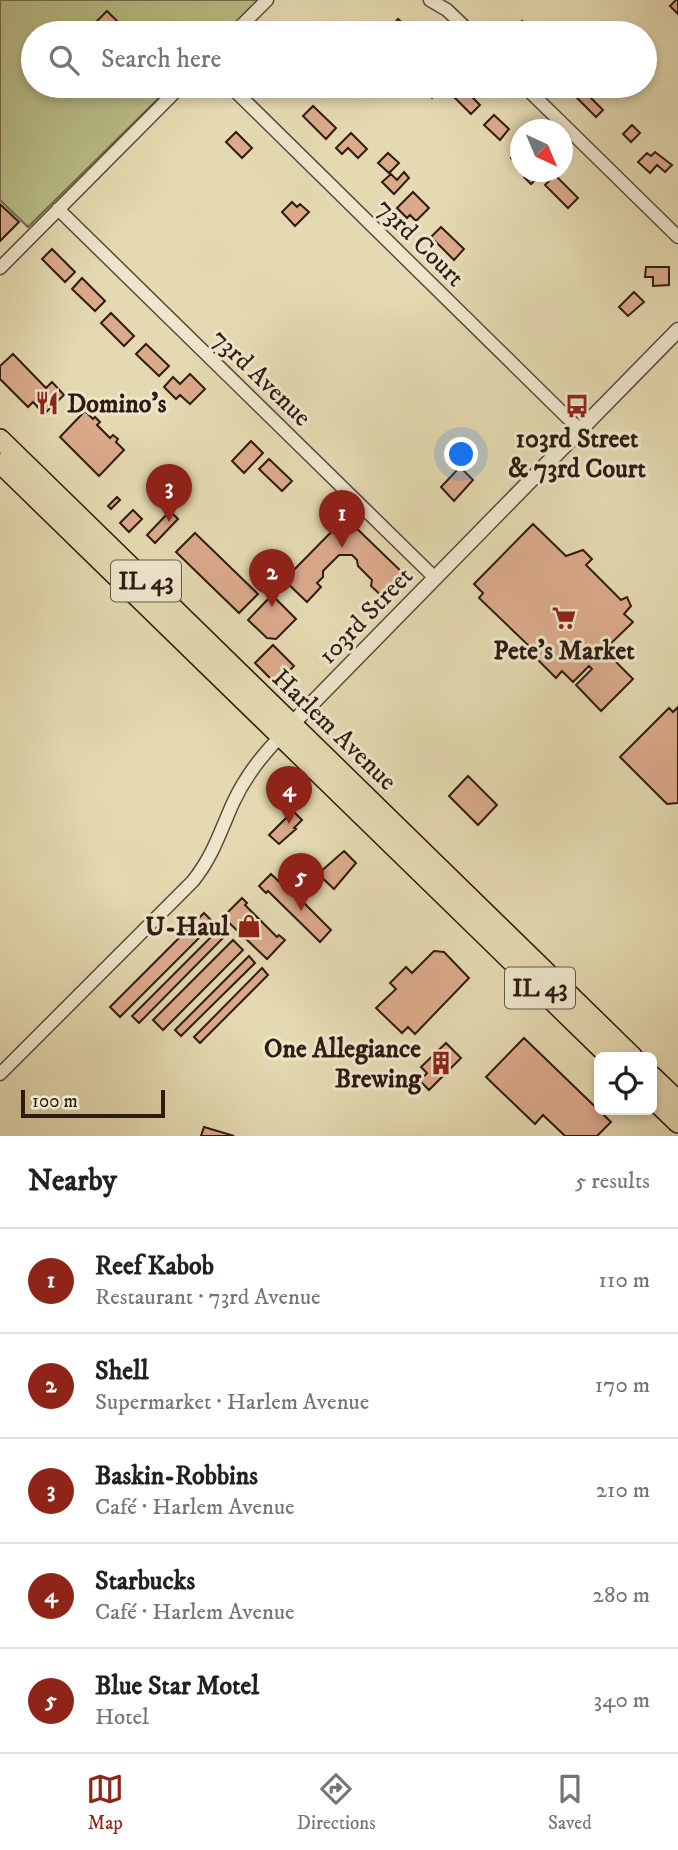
<!DOCTYPE html>
<meta charset="utf-8">
<style>
body{margin:0;font-family:"IM FELL DW Pica",serif;background:#f6f6f6;color:#202124}
.controls{position:absolute;right:21px;bottom:21px;display:grid;overflow:hidden;border-radius:10px;box-shadow:0 4px 10px #0003}
.controls button{width:63px;height:63px;display:grid;place-items:center;padding:0;border:0;border-bottom:2px solid #e0e0e0;background:#fff;color:#202124;font:35px sans-serif}
.compass{position:absolute;left:510px;top:119px;width:63px;height:63px;border-radius:50%;background:#fff;box-shadow:0 4px 10px #0003;rotate:136deg}
.scale{position:absolute;left:21px;bottom:18px;width:144px;box-sizing:border-box;padding-left:7px;border:4px solid #301b12;border-top:0;font-size:19px;line-height:24px;white-space:nowrap;color:#301b12;-webkit-text-stroke:5px #ede6cc;paint-order:stroke}
.you{position:absolute;left:462px;top:455px;width:24px;height:24px;margin:-18px;border:5px solid #fff;border-radius:50%;background:#1a73e8;box-shadow:0 0 0 10px #1a73e833}
.badge{display:grid;place-items:center;width:46px;height:46px;border-radius:50%;background:#8f2418;color:#fff;font-size:23px;font-weight:700}
.pin{position:absolute;translate:-50% -58px;filter:drop-shadow(0 2px 4px #0008)}
.pin::after{content:'';position:absolute;top:37px;width:24px;height:21px;background:inherit;clip-path:polygon(0 0,100% 0,50% 100%)}
.list{margin:0;padding:0;list-style:none}
h2{display:flex;justify-content:space-between;align-items:center;height:91px;margin:0;padding:0 28px;font-size:30px}
h2 small{font-size:23px;font-weight:400;color:#757577}
.list li{display:grid;grid-template-columns:46px 1fr auto;gap:21px;align-items:center;box-sizing:border-box;height:105px;padding:0 28px;border-top:2px solid #e0e0e0}
.list b{display:block;font-size:26px;white-space:nowrap}
.list p{margin:0;font-size:23px;white-space:nowrap;color:#757577}
.list em{font-size:23px;font-style:normal;color:#757577}
.icon{flex:none;width:38px;height:38px;fill:none;stroke:currentColor;stroke-width:2;stroke-linecap:round;stroke-linejoin:round}
.map{position:relative;flex:none;width:678px;height:1136px;overflow:hidden}
.search{position:absolute;background:#fff;box-shadow:0 4px 10px #0003;left:21px;right:21px;top:21px;height:77px;display:flex;align-items:center;gap:18px;box-sizing:border-box;padding:0 24px;border-radius:38px;color:#757577;font-size:26px}
.sheet{height:616px;background:#fff}
nav{display:flex;justify-content:space-around;align-items:center;box-sizing:border-box;height:98px;border-top:2px solid #e0e0e0;background:#fff;font-size:19px;color:#757577}
nav a{display:grid;justify-items:center;gap:4px}
nav .on{color:#8f2418}
.map>svg:first-child{display:block}
</style>
<div class="map">
<svg width="678" height="1136" viewBox="0 0 678 1136">
<rect width="100%" height="100%" fill="#e4d9b0"/>
<filter id="stains"><feTurbulence type="fractalNoise" baseFrequency=".00286" numOctaves="4"/><feColorMatrix values="0 0 0 0 .2 0 0 0 0 .09 0 0 0 0 .02 0 0 0 .5 -.17"/></filter>
<radialGradient id="worn" r=".72"><stop offset=".6" stop-color="#630" stop-opacity="0"/><stop offset="1" stop-color="#630" stop-opacity=".3"/></radialGradient>
<!-- green -->
<path fill="#b9be87" stroke="#746c4c" stroke-width="2" d="M0,0h258l-33,33h-192v53h138l-143,141 -28,-27z"/>
<!-- building -->
<path fill="#dbaa8b" stroke="#301b12" stroke-width="2" d="M676,0h2v14l-8,-8z
M107,11l22,22 -43,-1z
M398,19l7,6 3,-3 10,10 -32,1z
M522,21l12,12h-18l-3,-3z
M429,86h9l3,3 -9,9 -8,-7z
M464,89l16,16 -9,9 -16,-16z
M583,90l20,20 -7,7 -20,-20z
M313,106l23,22 -10,11 -23,-23z
M494,115l15,14 -9,11 -16,-15z
M632,125l8,8 -9,9 -8,-8z
M236,132l16,16 -10,10 -16,-16z
M351,133l16,16 -9,9 -10,-10 -6,6 -6,-6z
M520,148v11l-4,4 -5,-5z
M655,152l17,13 -7,7 -8,-7 -7,8 -12,-11 9,-9 4,3z
M388,153l11,10 -10,10 -11,-10z
M404,172l5,6 -15,16 -12,-12 9,-8 6,6z
M530,172h14l-13,12 -7,-7z
M555,175l23,23 -10,10 -23,-23z
M413,192l16,16 -13,13 -6,-6 -3,3 -10,-10z
M292,202l5,5 3,-3 9,8 -14,14 -13,-14z
M0,204l19,18 -19,19z
M441,227l23,22 -10,11 -23,-23z
M52,249l23,23 -10,10 -23,-23z
M646,267h23v18l-16,1v-9h-8z
M82,278l23,23 -10,10 -23,-22z
M634,292l10,10 -16,14 -9,-9z
M111,313l23,23 -10,10 -23,-23z
M146,344l23,22 -10,10 -23,-22z
M13,354l33,34 6,-6 12,13 -20,19 -11,-12 -5,5 -28,-28v-13z
M190,374l15,15 -15,15 -10,-9 -4,4 -12,-12 9,-10 7,7z
M85,411l8,8 2,-2 5,5 -3,3 13,13 3,-3 5,4 -2,3 8,8 -25,26 -39,-39z
M251,441l12,12 -19,20 -12,-12z
M269,459l23,22 -10,10 -23,-22z
M171,466l12,13 -10,10 -13,-14z
M460,467l13,13 -19,21 -13,-14z
M117,497l3,3 -9,9 -3,-3z
M133,510l9,9 -13,13 -9,-9z
M170,511l8,8 -23,24 -8,-8z
M342,521h7l57,55 -22,22 -13,-12 1,-6 -14,-14 -1,-6 -5,-5h-13l-16,16v6l-6,6 4,4 -14,15 -23,-22z
M533,524l33,32 17,-6 9,9 -6,6 35,35 6,-3 4,9 -7,8 9,8 -29,28 29,29 -32,32 -25,-26 16,-16 -3,-3 -16,16 -11,-11 -6,7 -29,-29 1,-4 -49,-47 4,-5 -9,-9z
M195,533l63,61 -19,19 -63,-61z
M272,595l24,24 -20,20 -9,-1 -19,-18z
M273,645l21,21 -18,18 -21,-21z
M678,707v96l-11,1 -47,-47 49,-49 4,4z
M468,776l29,29 -19,20 -29,-29z
M293,811l9,9 -8,8 2,1 -17,15 -10,-9z
M344,851l12,12 -22,26 -16,-15z
M271,874l15,14 2,-1 43,43 -11,12 -52,-51 -2,2 -7,-7z
M242,898l5,5 -2,2 32,32 2,-2 6,5 -18,19 -44,-42z
M204,913l10,10 -94,94 -10,-10z
M220,928l6,7 -87,88 -7,-7z
M233,940l10,10 -80,80 -10,-10z
M434,951l10,1 25,26 -54,56 -7,-7 -6,6 -26,-25 20,-19 -6,-6 16,-16 6,6z
M249,956l6,7 -74,73 -6,-6z
M262,968l6,7 -68,68 -6,-6z
M524,1038l87,84 -14,14h-32l-22,-21 -8,9 -49,-47z
M446,1043l15,15 -32,32 -9,-9 7,-8 -6,-6z
M204,1127l30,9h-33z"/>
<g fill="none" stroke-linecap="round" stroke-linejoin="round">
<!-- minor casing -->
<g stroke="#5d4a3a" stroke-width="15">
<path id="minor" d="M430,0l17,10 24,23
M234,33l33,-33
M230,86l350,344
M524,86l154,151
M58,209l377,369
M0,268l181,-182
M0,1074l193,-193c20,-25 27,-49 40,-78 12,-26 28,-47 48,-67"/>
</g>
<!-- tertiary casing -->
<g stroke="#5d4a3a" stroke-width="17">
<path id="tertiary" d="M287,729l391,-399"/>
</g>
<!-- primary casing -->
<g stroke="#301b12" stroke-width="22">
<path id="primary" d="M0,439l633,618
M0,463l610,594
M652,1076l26,25
M652,1098l26,25"/>
</g>
<!-- minor -->
<use href="#minor" stroke="#ede6cc" stroke-width="12"/>
<!-- tertiary -->
<use href="#tertiary" stroke="#ede6cc" stroke-width="14"/>
<!-- primary -->
<use href="#primary" stroke="#e4d9b0" stroke-width="19"/>
</g>
<!-- icons -->
<defs>
<g id="restaurant-bare" transform="scale(1.89)"><path d="M-5-6h1v4h1v-4h1v4h1v-4h1v5L-1.5 .5V6h-2V.5L-5-1ZM5-6V6H3V1.5H1.5Q1.5-4 5-6Z" fill="#8f2418" stroke="#ede6cc" stroke-width="2.5" paint-order="stroke"/></g>
<g id="bus-bare" transform="scale(1.89)"><path d="M-5-6H5V4H4V6H2V4H-2V6H-4V4H-5ZM-3.5-4V0h7V-4ZM-3.5 1.2v1.5H-2V1.2ZM2 1.2v1.5H3.5V1.2Z" fill="#8f2418" stroke="#ede6cc" stroke-width="2.5" paint-order="stroke"/></g>
<g id="supermarket-bare" transform="scale(1.89)"><path d="M-6-5.5h2.5l.6 2H6L4.5 2H-2.5L-4.4-4H-6ZM-1.5 3.2a1.3 1.3 0 1 0 .1 0ZM3 3.2a1.3 1.3 0 1 0 .1 0Z" fill="#8f2418" stroke="#ede6cc" stroke-width="2.5" paint-order="stroke"/></g>
<g id="shop-bare" transform="scale(1.89)"><path d="M-5-2.5h2.3a2.7 3.5 0 0 1 5.4 0H5L5.5 6h-11ZM-1.5-2.5h3a1.5 2.3 0 0 0-3 0Z" fill="#8f2418" stroke="#ede6cc" stroke-width="2.5" paint-order="stroke"/></g>
<g id="building-bare" transform="scale(1.89)"><path d="M-4-6H4V6H1V3H-1V6H-4ZM-2.5-4.3h1.7v1.8h-1.7ZM.8-4.3h1.7v1.8H.8ZM-2.5-1h1.7V.8h-1.7ZM.8-1h1.7V.8H.8Z" fill="#8f2418" stroke="#ede6cc" stroke-width="2.5" paint-order="stroke"/></g>
</defs>
<g fill-rule="evenodd">
<use href="#restaurant-bare" x="47" y="403"/>
<use href="#bus-bare" x="577" y="406"/>
<use href="#supermarket-bare" x="564" y="618"/>
<use href="#shop-bare" x="249" y="926"/>
<use href="#building-bare" x="441" y="1063"/>
</g>
<g text-anchor="middle" stroke-width="6" stroke-linejoin="round" paint-order="stroke">
<!-- shield labels -->
<g fill="#ede6cc" stroke="#69584a" stroke-width="2">
<rect x="111" y="560.5" width="70" height="41" rx="5"/>
<rect x="505" y="967.5" width="70" height="41" rx="5"/>
</g>
<g font-size="24" font-weight="bold" fill="#301b12">
<text x="146" y="589">IL 43</text>
<text x="540" y="996">IL 43</text>
</g>
<!-- street labels -->
<g font-size="26" fill="#301b12" stroke="#ede6cc">
<text transform="translate(421 242) rotate(45)" y="9">73rd Court</text>
<text transform="translate(262 377) rotate(44)" y="9">73rd Avenue</text>
<text transform="translate(365 615) rotate(-46)" y="9">103rd Street</text>
<text transform="translate(335 729) rotate(44)" y="9">Harlem Avenue</text>
</g>
<!-- poi labels -->
<g font-size="26" font-weight="bold" fill="#301b12" stroke="#ede6cc">
<text x="67" y="412" text-anchor="start">Domino's</text>
<text x="577" y="447">103rd Street<tspan x="577" dy="30">&amp; 73rd Court</tspan></text>
<text x="564" y="659">Pete's Market</text>
<text x="229" y="935" text-anchor="end">U-Haul</text>
<text x="421" y="1057" text-anchor="end">One Allegiance<tspan x="421" dy="30">Brewing</tspan></text>
</g>
</g>
<rect width="100%" height="100%" filter="url(#stains)"/>
<rect width="100%" height="100%" fill="url(#worn)"/>
</svg>
<div class="controls">
<button><svg class="icon" aria-label="locate" viewBox="0 0 24 24"><circle cx="12" cy="12" r="6"/><path d="M12 2v4M12 18v4M2 12h4M18 12h4"/></svg></button>
</div>
<svg class="compass" viewBox="-18 -18 36 36"><path d="M0-13l5 13h-10z" fill="#e53935"/><path d="M0 13l5-13h-10z" fill="#757577"/></svg>
<div class="scale">100 m</div>
<div class="you"></div>
<div class="pin badge" style="left:342px;top:548px">1</div>
<div class="pin badge" style="left:272px;top:607px">2</div>
<div class="pin badge" style="left:169px;top:522px">3</div>
<div class="pin badge" style="left:289px;top:824px">4</div>
<div class="pin badge" style="left:301px;top:911px">5</div>
<div class="search"><svg class="icon" aria-label="search" viewBox="0 0 24 24"><circle cx="10" cy="10" r="6"/><path d="M15 15l6 6"/></svg>Search here</div>
</div>
<section class="sheet">
<h2>Nearby<small>5 results</small></h2>
<ul class="list">
<li><span class="badge">1</span><div><b>Reef Kabob</b><p>Restaurant · 73rd Avenue</p></div><em>110 m</em></li>
<li><span class="badge">2</span><div><b>Shell</b><p>Supermarket · Harlem Avenue</p></div><em>170 m</em></li>
<li><span class="badge">3</span><div><b>Baskin-Robbins</b><p>Café · Harlem Avenue</p></div><em>210 m</em></li>
<li><span class="badge">4</span><div><b>Starbucks</b><p>Café · Harlem Avenue</p></div><em>280 m</em></li>
<li><span class="badge">5</span><div><b>Blue Star Motel</b><p>Hotel</p></div><em>340 m</em></li>
</ul>
</section>
<nav>
<a class="on"><svg class="icon" aria-label="map" viewBox="0 0 24 24"><path d="M3 6l6-2 6 2 6-2v14l-6 2-6-2-6 2zM9 4v14M15 6v14"/></svg>Map</a>
<a><svg class="icon" aria-label="directions" viewBox="0 0 24 24"><path d="M12 3l9 9-9 9-9-9zM9 14v-3h6M13 9l2 2-2 2"/></svg>Directions</a>
<a><svg class="icon" aria-label="saved" viewBox="0 0 24 24"><path d="M7 4h10v16l-5-4-5 4z"/></svg>Saved</a>
</nav>
